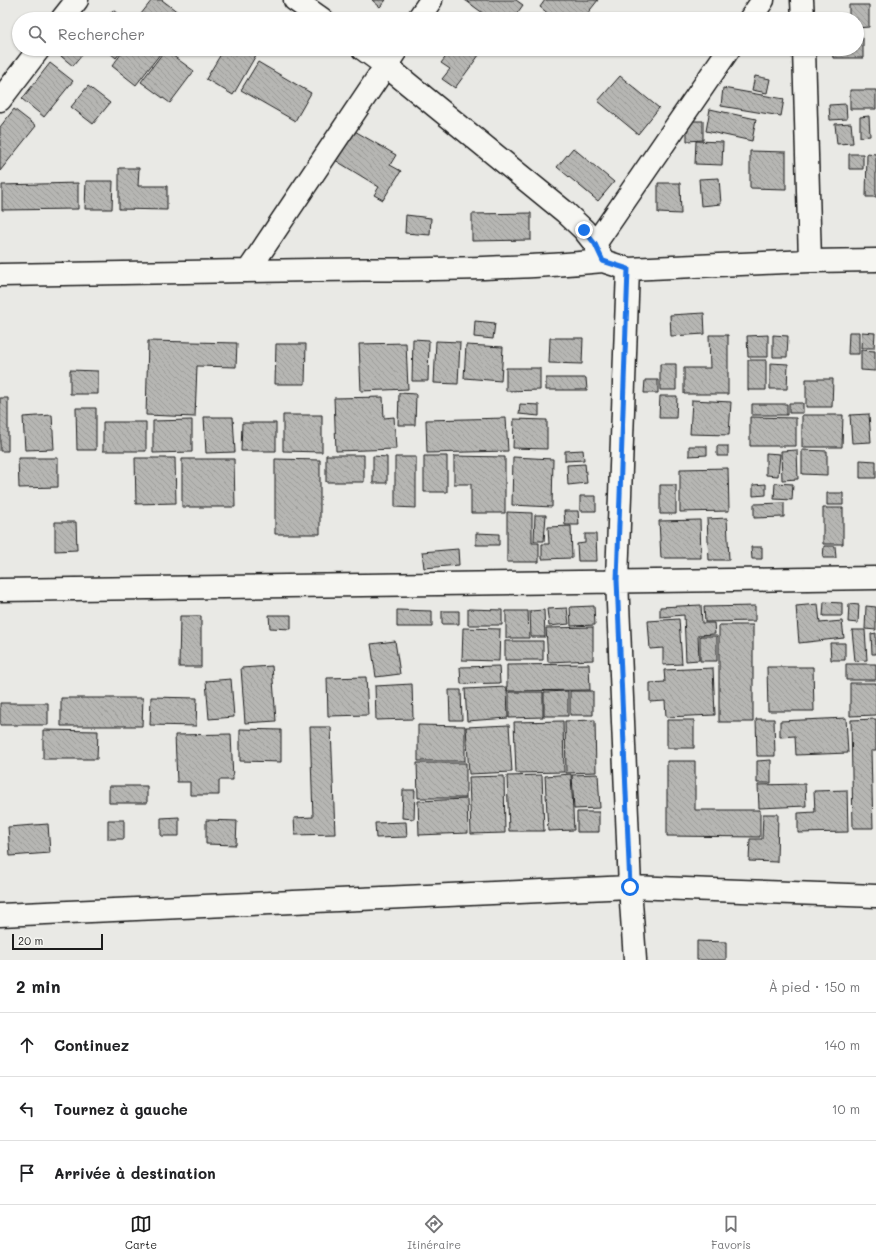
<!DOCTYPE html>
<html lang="fr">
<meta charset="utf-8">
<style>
body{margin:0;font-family:Mali,sans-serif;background:#f6f6f6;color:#202124}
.scale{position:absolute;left:12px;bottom:10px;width:91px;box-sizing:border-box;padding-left:4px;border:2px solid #1c1c1c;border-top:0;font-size:11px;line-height:14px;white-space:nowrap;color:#1c1c1c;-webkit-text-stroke:3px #f6f6f2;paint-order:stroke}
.stop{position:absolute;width:12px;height:12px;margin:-9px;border:3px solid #1a73e8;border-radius:50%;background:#fff}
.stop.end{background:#1a73e8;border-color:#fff;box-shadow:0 1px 4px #0008}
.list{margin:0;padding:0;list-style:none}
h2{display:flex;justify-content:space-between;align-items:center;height:52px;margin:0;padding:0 16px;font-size:17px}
h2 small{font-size:13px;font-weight:400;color:#757577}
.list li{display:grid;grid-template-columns:26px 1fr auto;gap:12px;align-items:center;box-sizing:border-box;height:64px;padding:0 16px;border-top:1px solid #e0e0e0}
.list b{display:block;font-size:15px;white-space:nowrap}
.list em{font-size:13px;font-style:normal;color:#757577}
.icon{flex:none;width:22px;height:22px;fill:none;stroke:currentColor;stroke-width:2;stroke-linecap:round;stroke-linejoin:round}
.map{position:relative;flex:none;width:876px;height:960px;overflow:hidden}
.search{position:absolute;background:#fff;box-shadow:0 1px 3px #0004;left:12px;right:12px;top:12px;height:44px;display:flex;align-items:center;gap:10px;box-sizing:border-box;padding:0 14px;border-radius:22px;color:#757577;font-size:15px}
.sheet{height:244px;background:#fff}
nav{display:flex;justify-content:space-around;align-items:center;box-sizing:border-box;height:56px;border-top:1px solid #e0e0e0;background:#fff;font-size:11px;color:#757577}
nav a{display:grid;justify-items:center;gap:2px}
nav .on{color:#1c1c1c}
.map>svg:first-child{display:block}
</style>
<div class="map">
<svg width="876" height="960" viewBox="0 0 876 960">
<defs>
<pattern id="building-back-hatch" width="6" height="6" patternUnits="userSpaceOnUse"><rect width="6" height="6" fill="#b6b6b3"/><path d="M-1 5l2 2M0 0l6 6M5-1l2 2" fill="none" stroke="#9c9c99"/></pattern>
</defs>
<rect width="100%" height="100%" fill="#e9e9e5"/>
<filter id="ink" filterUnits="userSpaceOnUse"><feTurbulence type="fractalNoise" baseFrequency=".025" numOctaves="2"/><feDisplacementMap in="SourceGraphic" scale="8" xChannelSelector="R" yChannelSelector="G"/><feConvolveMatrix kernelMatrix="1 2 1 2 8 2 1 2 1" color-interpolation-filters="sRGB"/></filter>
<g filter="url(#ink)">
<!-- building -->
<path fill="url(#building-back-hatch)" stroke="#1c1c1c" d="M152,0h10l25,19h-50z
M372,0h14l-6,7z
M465,0h51l7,5 -10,14h-22z
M545,0h53l-15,19h-28l-15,-12z
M849,5h20v22l-12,1v-9h-8z
M113,10l11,9h-18z
M829,16h15v3h-15z
M857,38h6v20h-30l-1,-9h25z
M59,49h28l-14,17 -17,-14z
M105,49h18l-7,9z
M125,49h39l-28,36 -24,-19z
M224,49h33l2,1 -26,45 -27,-16z
M452,49h15l2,1 1,-1h10l2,2 -27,37 -13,-9 8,-10 -9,-6z
M165,50l29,21 -24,32 -29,-21z
M258,62l53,31 -16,28 -54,-31z
M50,63l23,18 -29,36 -22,-18z
M620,76l39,32 -21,26 -40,-33z
M755,76l15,3 -3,14 -15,-3z
M88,86l22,17 -17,21 -22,-17z
M723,88l61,11 -3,17 -60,-10z
M850,90h26v19h-26z
M846,104l1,15 -17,1 -1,-15z
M14,109l22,17 -36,45v-44z
M710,109l46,10 -4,22 -46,-10z
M869,116l1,20 -10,1v-20z
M687,121h16v19l-16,1z
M851,123l2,20 -16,1 -2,-20z
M353,130l43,25 -6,10 11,6 -18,29 -9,-5 5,-8 -44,-27z
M696,141l27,1 -1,23 -27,-1z
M573,148l41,34 -16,19 -41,-34z
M750,151l36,1v37l-36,-1z
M867,153l9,1v43h-10z
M849,154h14v15h-14z
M119,168h20l-1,18h29v24l-48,-1z
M719,178l2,26 -20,2 -2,-27z
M86,181h27l-1,28h-27z
M78,183v26l-76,1v-25z
M658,183h22l1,31 -23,-1z
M531,213v27l-59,1v-27z
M406,215l25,3 -1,17 -25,-2z
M704,313l1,21 -34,2 -1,-21z
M475,321l20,2 -2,16 -19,-2z
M849,332h10v22h-11z
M862,332l13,1 -1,15h-13z
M709,335h19v59h-44v-26h26z
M768,335v22h-20l-1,-21z
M773,335l15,1 -1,21h-14z
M550,338h33l-1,26 -33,-1z
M413,339l16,1 -1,41h-16z
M148,341l89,2 -1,24 -39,-1 -2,51 -49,-2z
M436,341l24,1 -2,42 -24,-1z
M406,343l2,46 -47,2 -2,-47z
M276,344h30l-1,40h-30z
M466,345l37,2 -2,34 -37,-3z
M861,350l14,1v20l-14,-1z
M748,360h18v30h-18z
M770,363l18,1 -1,25h-17z
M660,364h16v26h-16z
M506,368h34v22l-34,1z
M70,370l28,1v23h-28z
M546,378h40l1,12h-41z
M806,379h27l-1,28h-26z
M645,380h13v13h-14z
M399,393l17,1 -1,31h-17z
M660,396h17l-1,22h-17z
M383,397l1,21 10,-1 2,32 -60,2 -2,-53z
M0,398h8v53h-8z
M692,400l39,2 -2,33 -39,-1z
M789,403h14v10h-14z
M520,404l19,1v11l-20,-2z
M752,404h35v11h-35z
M76,408h20v42h-19z
M869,414l2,28 -19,1 -2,-28z
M52,415l2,34 -29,1 -2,-33z
M283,415h39v37l-39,-1z
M802,415h41l-1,32h-40z
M204,417h29l2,35 -29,1z
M750,417l46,1v28h-46z
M506,418l2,33 -81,2 -1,-33z
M514,419l33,1v29l-34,-1z
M192,420v32l-39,1v-32z
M103,422h43v29h-43z
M242,423h34v28h-35z
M689,446h18v9l-18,1z
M717,446h11v10h-11z
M583,450l1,10 -19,1v-10z
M797,450l1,29 -16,1 -1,-29z
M802,450l25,1v24l-25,-1z
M766,453l14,1 -2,22 -12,-1z
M326,455h38v27h-38z
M373,456l14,1v26h-14z
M424,456h23v36h-23z
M454,456l51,1v56h-34v-29h-17z
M395,457h21v51l-21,-1z
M513,457l40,2 -1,48 -40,-2z
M18,458h40v29l-39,1z
M135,458h40l1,45 -40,1z
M182,459h52l1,48h-53z
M275,459l45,1v74h-45z
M860,460l16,1v17h-16z
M585,464l2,19 -19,2 -1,-20z
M728,468l1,43 -49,1v-43z
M775,483l18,1 -1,16 -18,-1z
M766,484v11l-13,1v-11z
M660,485h16v29h-16z
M827,493h16v12h-16z
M580,496h16v15h-16z
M784,503v14l-30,1v-14z
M823,508h20v36h-20z
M564,511h14l1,14h-14z
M507,512l25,1v30h7v19h-32z
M535,515h11l-2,26h-10z
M727,518l2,42h-20l-2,-41z
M700,520l1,38h-40l-2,-37z
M55,522h21l1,28 -22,1z
M571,526l1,32 -30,1v-15h7l-1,-17z
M476,533l23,1v11h-23z
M585,534h11l1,27h-19l-1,-17 8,-1z
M824,546h11l1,12h-13z
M751,547h11v12h-10z
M458,549l1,16 -35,3 -2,-16z
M824,602l18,1v13h-19z
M818,604l2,19 22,-2 2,17 -45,5 -3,-37z
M849,604l10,1 -1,18 -10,-1z
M701,605l1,18h12l1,11 -17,1 1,25 -13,1 -2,-46 -24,2v-10z
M594,606l1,19 -24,1 -1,-19z
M755,606v15l-50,1 -1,-15z
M866,606l10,1v23l-11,-1z
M567,608l2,16 -20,2 -2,-17z
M468,609l34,1v15h-34z
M397,610l35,1v16h-35z
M544,610l1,27h-14l-1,-26z
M442,611h17v13h-17z
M506,611h22l1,27h-23z
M269,615h22v14l-21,-1z
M180,616h21v51h-22z
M679,619l3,45 -19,1v-17l-13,1 -2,-28z
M719,625h34v97h-34z
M593,627v33l-45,2 -2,-34z
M463,628l37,1 -1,32 -37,-1z
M852,630h13l2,30 -12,1z
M876,633v21h-4l-1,-20z
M700,636h17v25h-17z
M395,641l5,33 -24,3 -5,-33z
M505,641h38v19h-38z
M830,643h15v17h-14z
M589,664l1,26 -83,1v-26z
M846,664h30v16h-30z
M272,666l4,55 -31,2 -4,-55z
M499,666l1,17 -39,1 -1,-17z
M767,667h46l1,44h-46z
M713,668l2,47 -49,2 -1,-16 -15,1v-19l15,-1 -1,-12z
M366,677l2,38 -40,1 -1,-38z
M231,679l3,38 -25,2 -3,-38z
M850,683h26v32l-26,1z
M412,684l1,35 -37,1 -1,-34z
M507,687l1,31 -41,3 -2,-32z
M449,690h12l1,30h-12z
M568,691v25h-24v-24z
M570,691h23v24h-23z
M509,692h34v25l-34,1z
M151,697l46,1 -1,28 -46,-1z
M61,698h82l-1,28h-81z
M0,703h48v22h-48z
M846,718l2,35 -52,2 -1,-19 -15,1v-16z
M756,719h18l1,37h-18z
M876,719v32h-5l2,77h-20l-2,-108z
M595,720l1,52 -30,1 -1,-52z
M667,720h27v28h-27z
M563,721l1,51 -48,1 -2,-51z
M418,725l47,1v35h-47z
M509,725l3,47 -43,2 -3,-47z
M310,727h21l4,107 -40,1 -1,-17 19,-1z
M240,729l41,1v32l-41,-1z
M43,730l55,1 -1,28h-54z
M231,734l2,46h-14v15h-29v-13h-13l-2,-47z
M771,760v23h-14v-22z
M667,761h28v49h65v27l-93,-1z
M417,763h49v35h-48z
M571,774l3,56 -26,1 -3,-55z
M598,774l2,34 -26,1 -2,-34z
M542,775l2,56h-35l-2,-55z
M504,776l1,57 -34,1 -2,-57z
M805,784l1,22 -47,2 -1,-23z
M109,786h38v17h-38z
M403,790h12l-1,29 -12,-1z
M847,790l1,42 -50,1v-20l17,-1 -1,-21z
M467,799l1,34 -49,2 -1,-34z
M577,812h22v20h-22z
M763,814h15l-1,48 -28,-1 1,-22h12z
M179,817v19h-18v-18z
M108,820h16v19h-16z
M206,820l31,1 -1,24 -30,-1z
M406,822l1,15 -31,1 -1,-15z
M48,824l2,29 -40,3 -2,-29z
M697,941l29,1v18h-29z"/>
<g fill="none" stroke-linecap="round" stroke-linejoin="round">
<!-- minor casing -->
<g stroke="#1c1c1c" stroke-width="25">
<path id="minor" d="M295,0l27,19
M802,0l1,19
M62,19l15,-19
M418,19l13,-19
M750,19l13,-19
M363,49l22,16 180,147 19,18 11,14 8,17 25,8 182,-8 66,-1
M804,49l6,212
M0,100l39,-51
M595,244l134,-195
M628,269l-11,311 13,307 5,73
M248,271l149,-222
M0,275c105,-2 210,-4 315,-5 97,-1 193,0 288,-9
M0,590l876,-12
M0,915l630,-28 246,9"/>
</g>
<!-- minor -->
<use href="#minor" stroke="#f6f6f2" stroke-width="22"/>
</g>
</g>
<g fill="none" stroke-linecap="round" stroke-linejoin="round" filter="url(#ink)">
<!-- route -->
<path stroke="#1a73e8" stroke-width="5" d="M584,230l11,14 8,17 25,8 -11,311 13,307"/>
</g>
</svg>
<div class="scale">20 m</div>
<div class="stop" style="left:630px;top:887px"></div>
<div class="stop end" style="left:584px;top:230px"></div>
<div class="search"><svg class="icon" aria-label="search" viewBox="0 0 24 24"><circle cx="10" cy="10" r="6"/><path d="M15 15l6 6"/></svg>Rechercher</div>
</div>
<section class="sheet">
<h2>2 min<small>À pied · 150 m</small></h2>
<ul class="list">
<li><svg class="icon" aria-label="ahead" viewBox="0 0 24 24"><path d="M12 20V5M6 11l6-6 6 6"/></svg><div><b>Continuez</b></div><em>140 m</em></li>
<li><svg class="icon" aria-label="left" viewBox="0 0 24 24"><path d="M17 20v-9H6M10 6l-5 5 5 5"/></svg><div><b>Tournez à gauche</b></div><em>10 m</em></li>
<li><svg class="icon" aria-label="arrive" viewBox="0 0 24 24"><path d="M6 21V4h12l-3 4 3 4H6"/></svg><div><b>Arrivée à destination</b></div></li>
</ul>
</section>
<nav>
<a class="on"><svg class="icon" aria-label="map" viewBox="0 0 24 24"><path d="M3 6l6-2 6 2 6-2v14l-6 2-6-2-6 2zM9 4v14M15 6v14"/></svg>Carte</a>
<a><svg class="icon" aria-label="directions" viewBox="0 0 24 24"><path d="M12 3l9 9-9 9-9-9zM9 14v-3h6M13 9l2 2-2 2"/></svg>Itinéraire</a>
<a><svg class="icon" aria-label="saved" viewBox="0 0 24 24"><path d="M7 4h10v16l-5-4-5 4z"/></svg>Favoris</a>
</nav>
